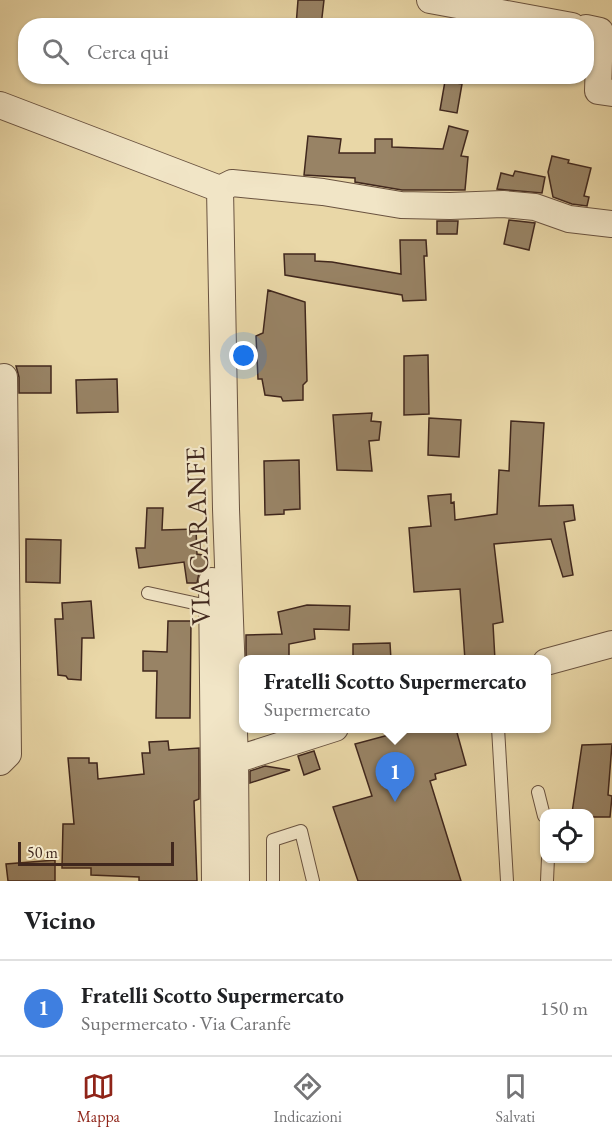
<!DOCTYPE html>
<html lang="it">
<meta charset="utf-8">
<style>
body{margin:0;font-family:"EB Garamond",serif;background:#f6f6f6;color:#202124}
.controls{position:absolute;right:18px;bottom:18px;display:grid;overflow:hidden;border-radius:12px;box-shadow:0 2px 4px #0004}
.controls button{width:54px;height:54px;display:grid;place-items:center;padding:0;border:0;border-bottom:2px solid #e0e0e0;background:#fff;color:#202124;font:30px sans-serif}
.scale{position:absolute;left:18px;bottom:15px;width:156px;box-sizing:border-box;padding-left:6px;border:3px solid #40271d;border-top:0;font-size:16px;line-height:21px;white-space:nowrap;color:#40271d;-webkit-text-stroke:4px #f1e5c6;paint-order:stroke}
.you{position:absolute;left:244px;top:356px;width:21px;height:21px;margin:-15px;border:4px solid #fff;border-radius:50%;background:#1a73e8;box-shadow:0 0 0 9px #1a73e833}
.badge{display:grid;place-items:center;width:39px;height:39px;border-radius:50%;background:#8f2418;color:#fff;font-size:20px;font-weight:700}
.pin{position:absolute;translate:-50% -50px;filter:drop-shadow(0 2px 3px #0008)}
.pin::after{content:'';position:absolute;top:32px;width:21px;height:18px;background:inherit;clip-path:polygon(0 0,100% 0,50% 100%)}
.popup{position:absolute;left:239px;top:655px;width:312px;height:78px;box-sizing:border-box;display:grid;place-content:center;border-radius:12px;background:#fff;filter:drop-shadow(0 2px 4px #0005);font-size:20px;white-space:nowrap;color:#757577}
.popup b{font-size:22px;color:#202124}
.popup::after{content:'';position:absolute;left:50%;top:100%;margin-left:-12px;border:12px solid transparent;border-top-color:#fff}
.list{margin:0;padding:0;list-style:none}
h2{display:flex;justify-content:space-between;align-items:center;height:78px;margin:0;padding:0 24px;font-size:26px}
h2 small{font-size:20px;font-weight:400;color:#757577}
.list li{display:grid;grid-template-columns:39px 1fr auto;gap:18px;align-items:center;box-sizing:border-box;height:96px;padding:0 24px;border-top:2px solid #e0e0e0}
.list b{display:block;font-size:22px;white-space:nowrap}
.list p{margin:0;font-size:20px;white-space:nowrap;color:#757577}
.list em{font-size:20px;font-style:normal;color:#757577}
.icon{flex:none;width:33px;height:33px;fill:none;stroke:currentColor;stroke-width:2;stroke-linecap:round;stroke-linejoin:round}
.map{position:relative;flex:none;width:612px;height:881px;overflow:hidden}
.search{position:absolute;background:#fff;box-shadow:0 2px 4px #0004;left:18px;right:18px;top:18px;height:66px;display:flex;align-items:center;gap:15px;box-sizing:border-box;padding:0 21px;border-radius:24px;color:#757577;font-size:22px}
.sheet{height:174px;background:#fff}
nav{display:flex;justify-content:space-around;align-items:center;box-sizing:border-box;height:84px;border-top:2px solid #e0e0e0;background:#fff;font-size:16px;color:#757577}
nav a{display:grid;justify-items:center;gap:3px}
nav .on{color:#8f2418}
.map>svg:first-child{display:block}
</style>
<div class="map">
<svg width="612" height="881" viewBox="0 0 612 881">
<rect width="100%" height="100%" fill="#e9d7a7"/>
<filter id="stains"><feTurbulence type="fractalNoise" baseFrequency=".00333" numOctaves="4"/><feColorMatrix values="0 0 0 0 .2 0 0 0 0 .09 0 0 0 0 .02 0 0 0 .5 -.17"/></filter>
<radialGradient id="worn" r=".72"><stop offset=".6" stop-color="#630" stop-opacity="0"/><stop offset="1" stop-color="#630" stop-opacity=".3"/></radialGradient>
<!-- building -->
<path fill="#988365" stroke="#40271d" stroke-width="1.5" d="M298,0h26l-3,26h-25z
M445,81l17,3 -5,29 -17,-3z
M449,126l19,5 -7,25 7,1 -3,33h-63l-47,-8v-4l-51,-3 4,-39 33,3 -2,14h36v-14h17v8l51,2z
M552,156l17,4 -1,3 23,5 -7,28 5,1 -2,9 -15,-2 -19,-7 -5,-25z
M515,171l30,6 -3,16 -45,-4 4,-16 12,3z
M509,220l26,3 -6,27 -25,-6z
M437,221h21l-1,13h-20z
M400,240h26l1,16h-3l2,44 -23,1 -1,-6 -117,-20 -1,-21h31v7l17,1 69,12z
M268,290l37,12 2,79 -4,4v15l-20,1 -2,-4 -16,-2 -3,-16h-4l-2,-43 7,-3z
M428,355l1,59 -25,1v-59z
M16,366h35v27h-32v-16z
M117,379l1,33 -41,1 -1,-33z
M372,413l-1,8 10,1 -2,18 -10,1 3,30 -35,-1 -4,-55z
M429,418l32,2 -2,37 -31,-2z
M511,421l33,2 -5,83 34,-1 2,15 -11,2 9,53 -10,2 -12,-38 -57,5 9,78 -10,2 2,36h-30l-5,-71 -46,3 -5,-64 22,-2 -3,-30 23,-2v9l3,-1 1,18 42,-6 2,-44 10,1z
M299,460l1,49 -16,1v4l-19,1 -1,-54z
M147,508h16l-1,22 34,-1 1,25 11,2v11l-9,6 -2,10h-10l-3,-21 -45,6 -3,-20h9z
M26,539l35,1 -1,43 -34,-1z
M91,601l3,37h-12l-1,42 -13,-1 -2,-3 -8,-1 -3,-56h8l-1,-16z
M307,605l43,1 -1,24 -35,-1 1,10 -26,5v16h-43v-25l36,-1 -4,-22z
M168,621h23l-1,97h-34l1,-47h-14v-20l24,1z
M390,643l1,17h-38v-16z
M411,729h45l10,36 -31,9 1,5 -6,2 31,100h-103l-25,-74 39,-11 -17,-52z
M168,741l1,9 30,-2v51l-5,2 3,80h-58v-4l-48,-2v-7h-29l1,-44h11l-6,-66h21v5h8l1,16 46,-5 -2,-21h8l-1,-11z
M612,744l-4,51 4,1 -2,21h-20v-4h-18l10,-68z
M314,751l6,18 -16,6 -6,-19z
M265,766l25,4 -40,13v-12z
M55,860v21h-47l-2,-17z"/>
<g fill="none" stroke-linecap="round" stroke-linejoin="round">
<!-- service casing -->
<g stroke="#6a5340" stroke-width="14">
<path id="service" d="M148,593l64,14
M498,728l9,153
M538,792l6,24
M273,881v-41l28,-9 12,50
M547,881l1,-23"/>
</g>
<!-- minor casing -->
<g stroke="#6a5340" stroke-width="28">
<path id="minor" d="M430,0l142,26
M586,28l14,3 -2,60 14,2
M0,105l220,84 6,320 9,251 1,121
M220,189l12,-6 91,9 78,13 49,1 53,-2 32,3 34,12 43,5
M212,581l3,300
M546,662l66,-18
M235,760l100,-32
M0,762l8,-8 -4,-377"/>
</g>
<!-- service -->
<use href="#service" stroke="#f1e5c6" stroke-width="12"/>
<!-- minor -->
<use href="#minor" stroke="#f1e5c6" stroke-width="26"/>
</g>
<g text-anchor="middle" stroke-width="4.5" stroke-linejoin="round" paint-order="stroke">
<!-- street labels -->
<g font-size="27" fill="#40271d" stroke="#f1e5c6">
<text transform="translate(198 536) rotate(-92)" y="9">VIA CARANFE</text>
</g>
</g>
<rect width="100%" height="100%" filter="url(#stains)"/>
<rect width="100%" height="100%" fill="url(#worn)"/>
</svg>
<div class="controls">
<button><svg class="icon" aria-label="locate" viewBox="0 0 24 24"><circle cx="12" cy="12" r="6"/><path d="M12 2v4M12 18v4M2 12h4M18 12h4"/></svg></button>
</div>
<div class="scale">50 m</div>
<div class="you"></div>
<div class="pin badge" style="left:395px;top:802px;background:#3f7fe0">1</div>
<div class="popup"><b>Fratelli Scotto Supermercato</b>Supermercato</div>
<div class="search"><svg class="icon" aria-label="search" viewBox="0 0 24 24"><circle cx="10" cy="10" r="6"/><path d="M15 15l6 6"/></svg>Cerca qui</div>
</div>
<section class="sheet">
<h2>Vicino<small></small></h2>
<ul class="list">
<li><span class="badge" style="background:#3f7fe0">1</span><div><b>Fratelli Scotto Supermercato</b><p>Supermercato · Via Caranfe</p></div><em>150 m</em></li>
</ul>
</section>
<nav>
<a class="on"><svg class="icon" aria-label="map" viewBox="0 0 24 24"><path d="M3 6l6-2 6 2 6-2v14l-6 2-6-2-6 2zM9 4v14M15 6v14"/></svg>Mappa</a>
<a><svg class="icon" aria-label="directions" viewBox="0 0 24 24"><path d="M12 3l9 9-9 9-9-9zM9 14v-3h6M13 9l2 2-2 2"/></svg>Indicazioni</a>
<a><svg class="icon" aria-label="saved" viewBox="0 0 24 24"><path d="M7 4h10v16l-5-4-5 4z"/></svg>Salvati</a>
</nav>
